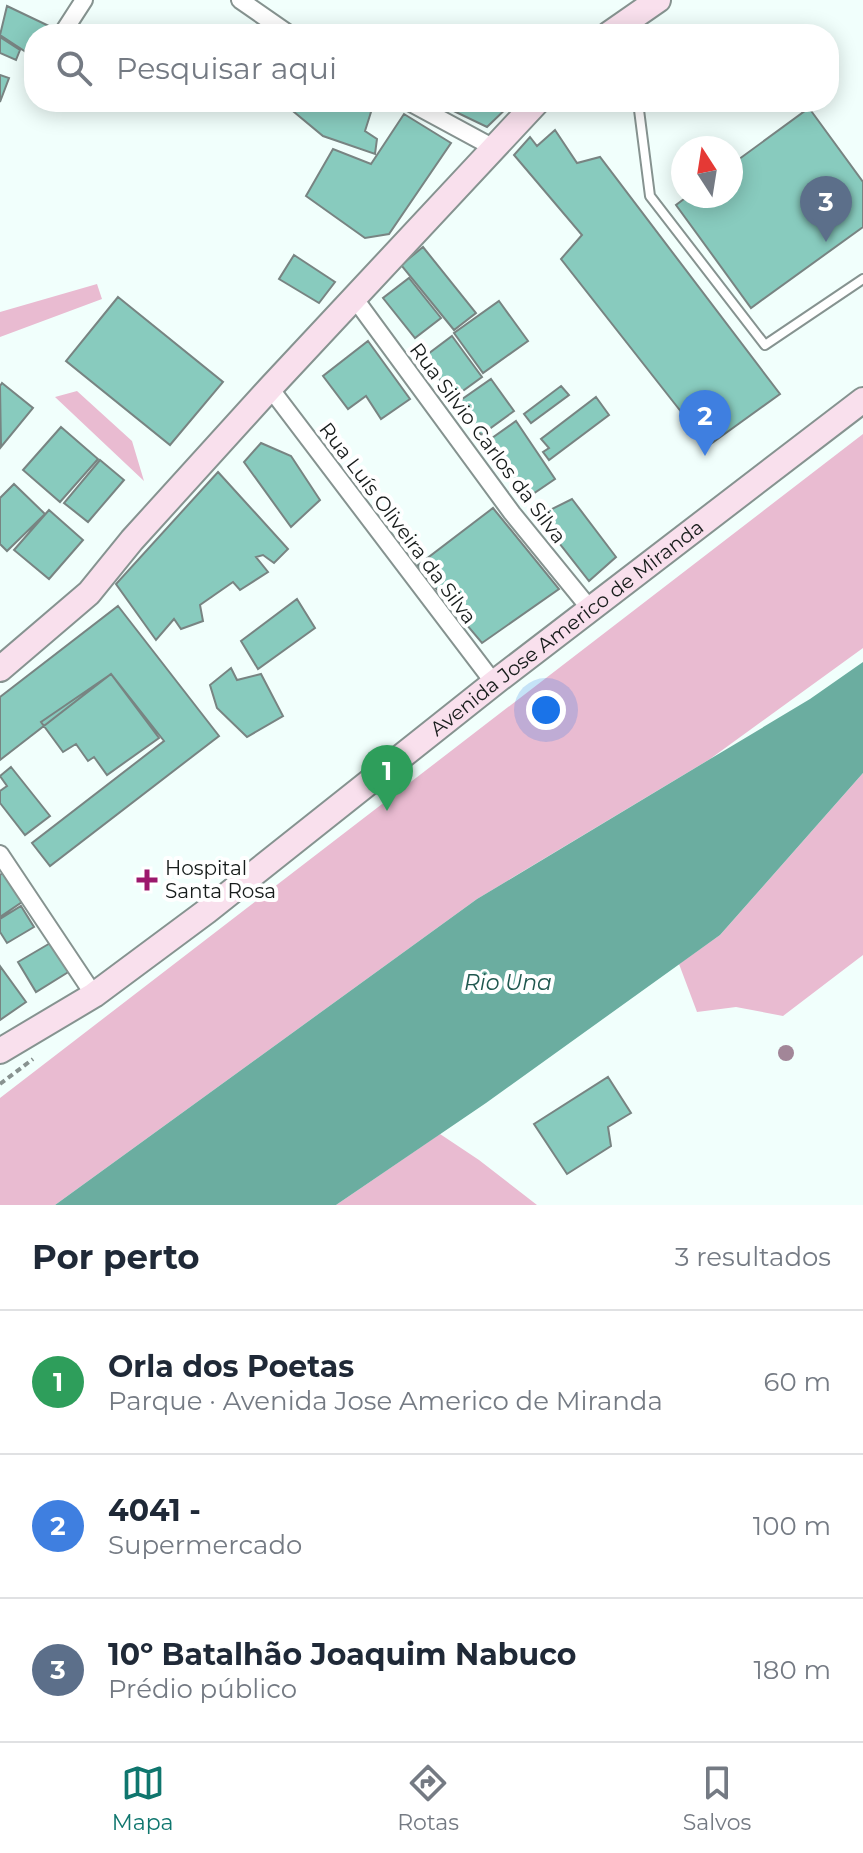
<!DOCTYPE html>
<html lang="pt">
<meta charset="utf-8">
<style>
body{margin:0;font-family:Montserrat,sans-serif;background:#f2f2f3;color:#1f2937}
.compass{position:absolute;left:671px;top:136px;width:72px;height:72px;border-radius:50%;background:#fff;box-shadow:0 4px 20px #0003;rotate:348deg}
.you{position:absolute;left:546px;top:710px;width:28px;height:28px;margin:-20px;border:6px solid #fff;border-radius:50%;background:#1a73e8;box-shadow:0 0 0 12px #1a73e833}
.badge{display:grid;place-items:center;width:52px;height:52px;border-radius:50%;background:#0f766e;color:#fff;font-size:26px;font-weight:700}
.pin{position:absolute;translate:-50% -66px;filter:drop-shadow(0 2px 4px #0008)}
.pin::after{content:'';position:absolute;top:42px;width:28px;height:24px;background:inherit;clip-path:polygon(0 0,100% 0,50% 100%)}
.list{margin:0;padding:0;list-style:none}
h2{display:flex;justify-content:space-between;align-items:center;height:104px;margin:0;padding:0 32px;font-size:34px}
h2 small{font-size:26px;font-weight:400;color:#747a83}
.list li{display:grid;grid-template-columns:52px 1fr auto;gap:24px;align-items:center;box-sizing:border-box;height:144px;padding:0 32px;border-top:2px solid #e0e1e3}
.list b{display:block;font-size:30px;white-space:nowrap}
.list p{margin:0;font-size:26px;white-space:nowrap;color:#747a83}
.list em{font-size:26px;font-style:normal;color:#747a83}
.icon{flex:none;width:44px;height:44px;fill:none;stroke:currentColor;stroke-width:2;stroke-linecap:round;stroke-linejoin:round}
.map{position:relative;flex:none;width:863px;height:1205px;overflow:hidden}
.search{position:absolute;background:#fff;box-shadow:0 4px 20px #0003;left:24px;right:24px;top:24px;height:88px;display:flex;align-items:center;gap:20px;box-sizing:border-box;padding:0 28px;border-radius:32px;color:#747a83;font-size:30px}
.sheet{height:536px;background:#fff}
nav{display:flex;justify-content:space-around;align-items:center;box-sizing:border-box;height:112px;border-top:2px solid #e0e1e3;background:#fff;font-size:22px;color:#747a83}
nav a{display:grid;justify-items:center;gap:4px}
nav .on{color:#0f766e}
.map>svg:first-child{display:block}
</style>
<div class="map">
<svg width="863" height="1205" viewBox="0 0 863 1205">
<rect width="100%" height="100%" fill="#f1fffc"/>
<!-- green -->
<path fill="#e9bbd1" d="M97,284l5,15 -102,38v-25z
M77,391l55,50 12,40 -89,-84z
M863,434v214l-153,111 -233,140 -422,306h-55v-107z
M863,773v182l-80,61 -47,-9 -39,5 -18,-48 41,-29z
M440,1134l39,26 58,45h-201z"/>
<!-- water -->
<path fill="#6bada0" d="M863,662v111l-143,162 -234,168 -150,102h-281l422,-306 333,-200z"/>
<!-- building -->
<path fill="#88cbbe" stroke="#788482" stroke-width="2" d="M7,6l42,20 -4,8h-11v9l-5,11 -29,-19z
M0,37l20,13 -4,10 -16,-7z
M0,75l9,3 -9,24z
M282,102h72l17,10 -6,19 12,8 -2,15 -52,-18z
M435,102h78l-26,25z
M809,108l54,74v45l-112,81 -75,-103 12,-9h43v-31z
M404,114l47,29 -62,91 -24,4 -59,-42 27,-47 38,15z
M555,130l22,33 23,-6 180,237 -72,52 -147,-187 21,-24 -68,-80 16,-18 7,9z
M423,247l53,66 -22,17 -53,-65z
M294,255l41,27 -16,21 -40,-24z
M409,278l32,40 -26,20 -32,-40z
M118,297l105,85 -53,63 -104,-84z
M499,301l29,40 -45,32 -29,-40z
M452,336l30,41 -29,21 -29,-41z
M368,341l42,58 -29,20 -15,-23 -18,13 -25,-33z
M491,379l23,32 -33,24 -23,-33z
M2,383l31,25 -32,39 -1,-61z
M561,386l8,9 -38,28 -7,-9z
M596,397l13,18 -60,45 -6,-8 6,-4 -8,-9z
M516,421l39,58 -31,21 -39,-57z
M61,427l37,32 -38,43 -37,-32z
M261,443l30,13 29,44 -29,27 -47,-65z
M100,460l24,20 -36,42 -24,-19z
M218,472l70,77 -14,14 -11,-8 -7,2 12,15 -28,18 -7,-8 -33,23 3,16 -22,8 -7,-10 -18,21 -40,-56z
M14,484l31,30 -38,37 -7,-7v-46z
M572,499l44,58 -27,24 -51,-65z
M493,508l66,81 -77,54 -65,-77z
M49,510l34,30 -34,39 -35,-29z
M297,599l18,29 -57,41 -17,-28z
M118,606l101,130 -169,130 -18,-23 132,-102 -53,-67 -111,86v-63z
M231,668l6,12 24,-6 22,42 -36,21 -30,-29 -7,-23z
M111,674l48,64 -52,37 -13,-18 -6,4 -12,-17 -13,8 -22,-30z
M11,767l39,49 -25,19 -25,-32v-12l7,-5 -7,-10z
M4,872l21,28 -25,17v-42z
M21,906l13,21 -27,16 -7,-11v-13z
M52,942l18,29 -34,21 -18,-30z
M0,966l26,36 -26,18z
M608,1077l23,36 -23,14 3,19 -44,28 -33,-50z"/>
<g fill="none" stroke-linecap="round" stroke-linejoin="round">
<!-- lane casing -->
<g stroke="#869390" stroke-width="12">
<path id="lane" d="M638,102l12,94 115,149 98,-66"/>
</g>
<!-- street casing -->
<g stroke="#869390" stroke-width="20">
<path id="street" d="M240,0l49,34
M62,34l22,-34
M409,102l85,46
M355,299l157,214 79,97
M270,388l224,295
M0,854l94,141"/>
</g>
<!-- secondary casing -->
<g stroke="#869390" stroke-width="28">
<g id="secondary">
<path d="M609,34l49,-34"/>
<path d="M0,669l89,-76 43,-53 138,-152 267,-286"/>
<path id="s1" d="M0,1051l94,-56 113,-84 287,-228 369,-283"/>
</g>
</g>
<!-- path -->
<path stroke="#889290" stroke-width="4" stroke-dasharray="6 4" stroke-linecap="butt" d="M0,1084l33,-25"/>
<!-- lane -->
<use href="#lane" stroke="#fff" stroke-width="8"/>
<!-- street -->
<use href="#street" stroke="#fff" stroke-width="16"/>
<!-- secondary -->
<use href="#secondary" stroke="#f9e0ed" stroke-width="24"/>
</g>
<!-- trees -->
<circle fill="#a28698" cx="786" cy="1053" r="8"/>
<!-- markers -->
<path fill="#9b186c" stroke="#fff" stroke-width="3" d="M143 868h8v8h8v8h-8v8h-8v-8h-8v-8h8z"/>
<g text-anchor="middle" stroke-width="8" stroke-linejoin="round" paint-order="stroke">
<!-- street labels -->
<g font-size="20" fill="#171c1b" stroke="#fff">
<text transform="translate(488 443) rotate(53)" y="7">Rua Silvio Carlos da Silva</text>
<text transform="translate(398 523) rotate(53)" y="7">Rua Luís Oliveira da Silva</text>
<text dy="7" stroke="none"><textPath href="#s1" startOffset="708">Avenida Jose Americo de Miranda</textPath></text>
</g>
<!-- poi labels -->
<g font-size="20" fill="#171c1b" stroke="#fff" text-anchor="start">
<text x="165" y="875">Hospital<tspan x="165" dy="23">Santa Rosa</tspan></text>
</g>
<!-- water labels -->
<g font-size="22" font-style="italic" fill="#20584f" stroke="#fff">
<text x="508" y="990">Rio Una</text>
</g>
</g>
</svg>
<svg class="compass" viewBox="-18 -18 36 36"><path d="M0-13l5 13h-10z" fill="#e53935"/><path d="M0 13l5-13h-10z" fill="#747a83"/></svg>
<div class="you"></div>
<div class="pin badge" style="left:387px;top:811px;background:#2e9e5b">1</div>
<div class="pin badge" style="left:705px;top:456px;background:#3f7fe0">2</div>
<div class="pin badge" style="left:826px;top:242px;background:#5c6f8a">3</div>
<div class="search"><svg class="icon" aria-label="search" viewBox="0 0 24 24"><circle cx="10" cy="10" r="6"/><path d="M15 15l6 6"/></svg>Pesquisar aqui</div>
</div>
<section class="sheet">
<h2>Por perto<small>3 resultados</small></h2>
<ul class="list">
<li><span class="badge" style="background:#2e9e5b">1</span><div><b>Orla dos Poetas</b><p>Parque · Avenida Jose Americo de Miranda</p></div><em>60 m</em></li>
<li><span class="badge" style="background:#3f7fe0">2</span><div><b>4041 -</b><p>Supermercado</p></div><em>100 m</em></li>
<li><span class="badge" style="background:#5c6f8a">3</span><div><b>10º Batalhão Joaquim Nabuco</b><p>Prédio público</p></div><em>180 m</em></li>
</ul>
</section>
<nav>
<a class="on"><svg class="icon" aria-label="map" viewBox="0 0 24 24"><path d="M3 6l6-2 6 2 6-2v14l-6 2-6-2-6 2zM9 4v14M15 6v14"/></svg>Mapa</a>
<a><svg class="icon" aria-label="directions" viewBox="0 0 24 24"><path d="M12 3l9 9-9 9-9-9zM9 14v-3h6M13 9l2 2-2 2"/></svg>Rotas</a>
<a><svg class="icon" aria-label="saved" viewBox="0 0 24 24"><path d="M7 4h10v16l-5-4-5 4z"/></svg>Salvos</a>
</nav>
